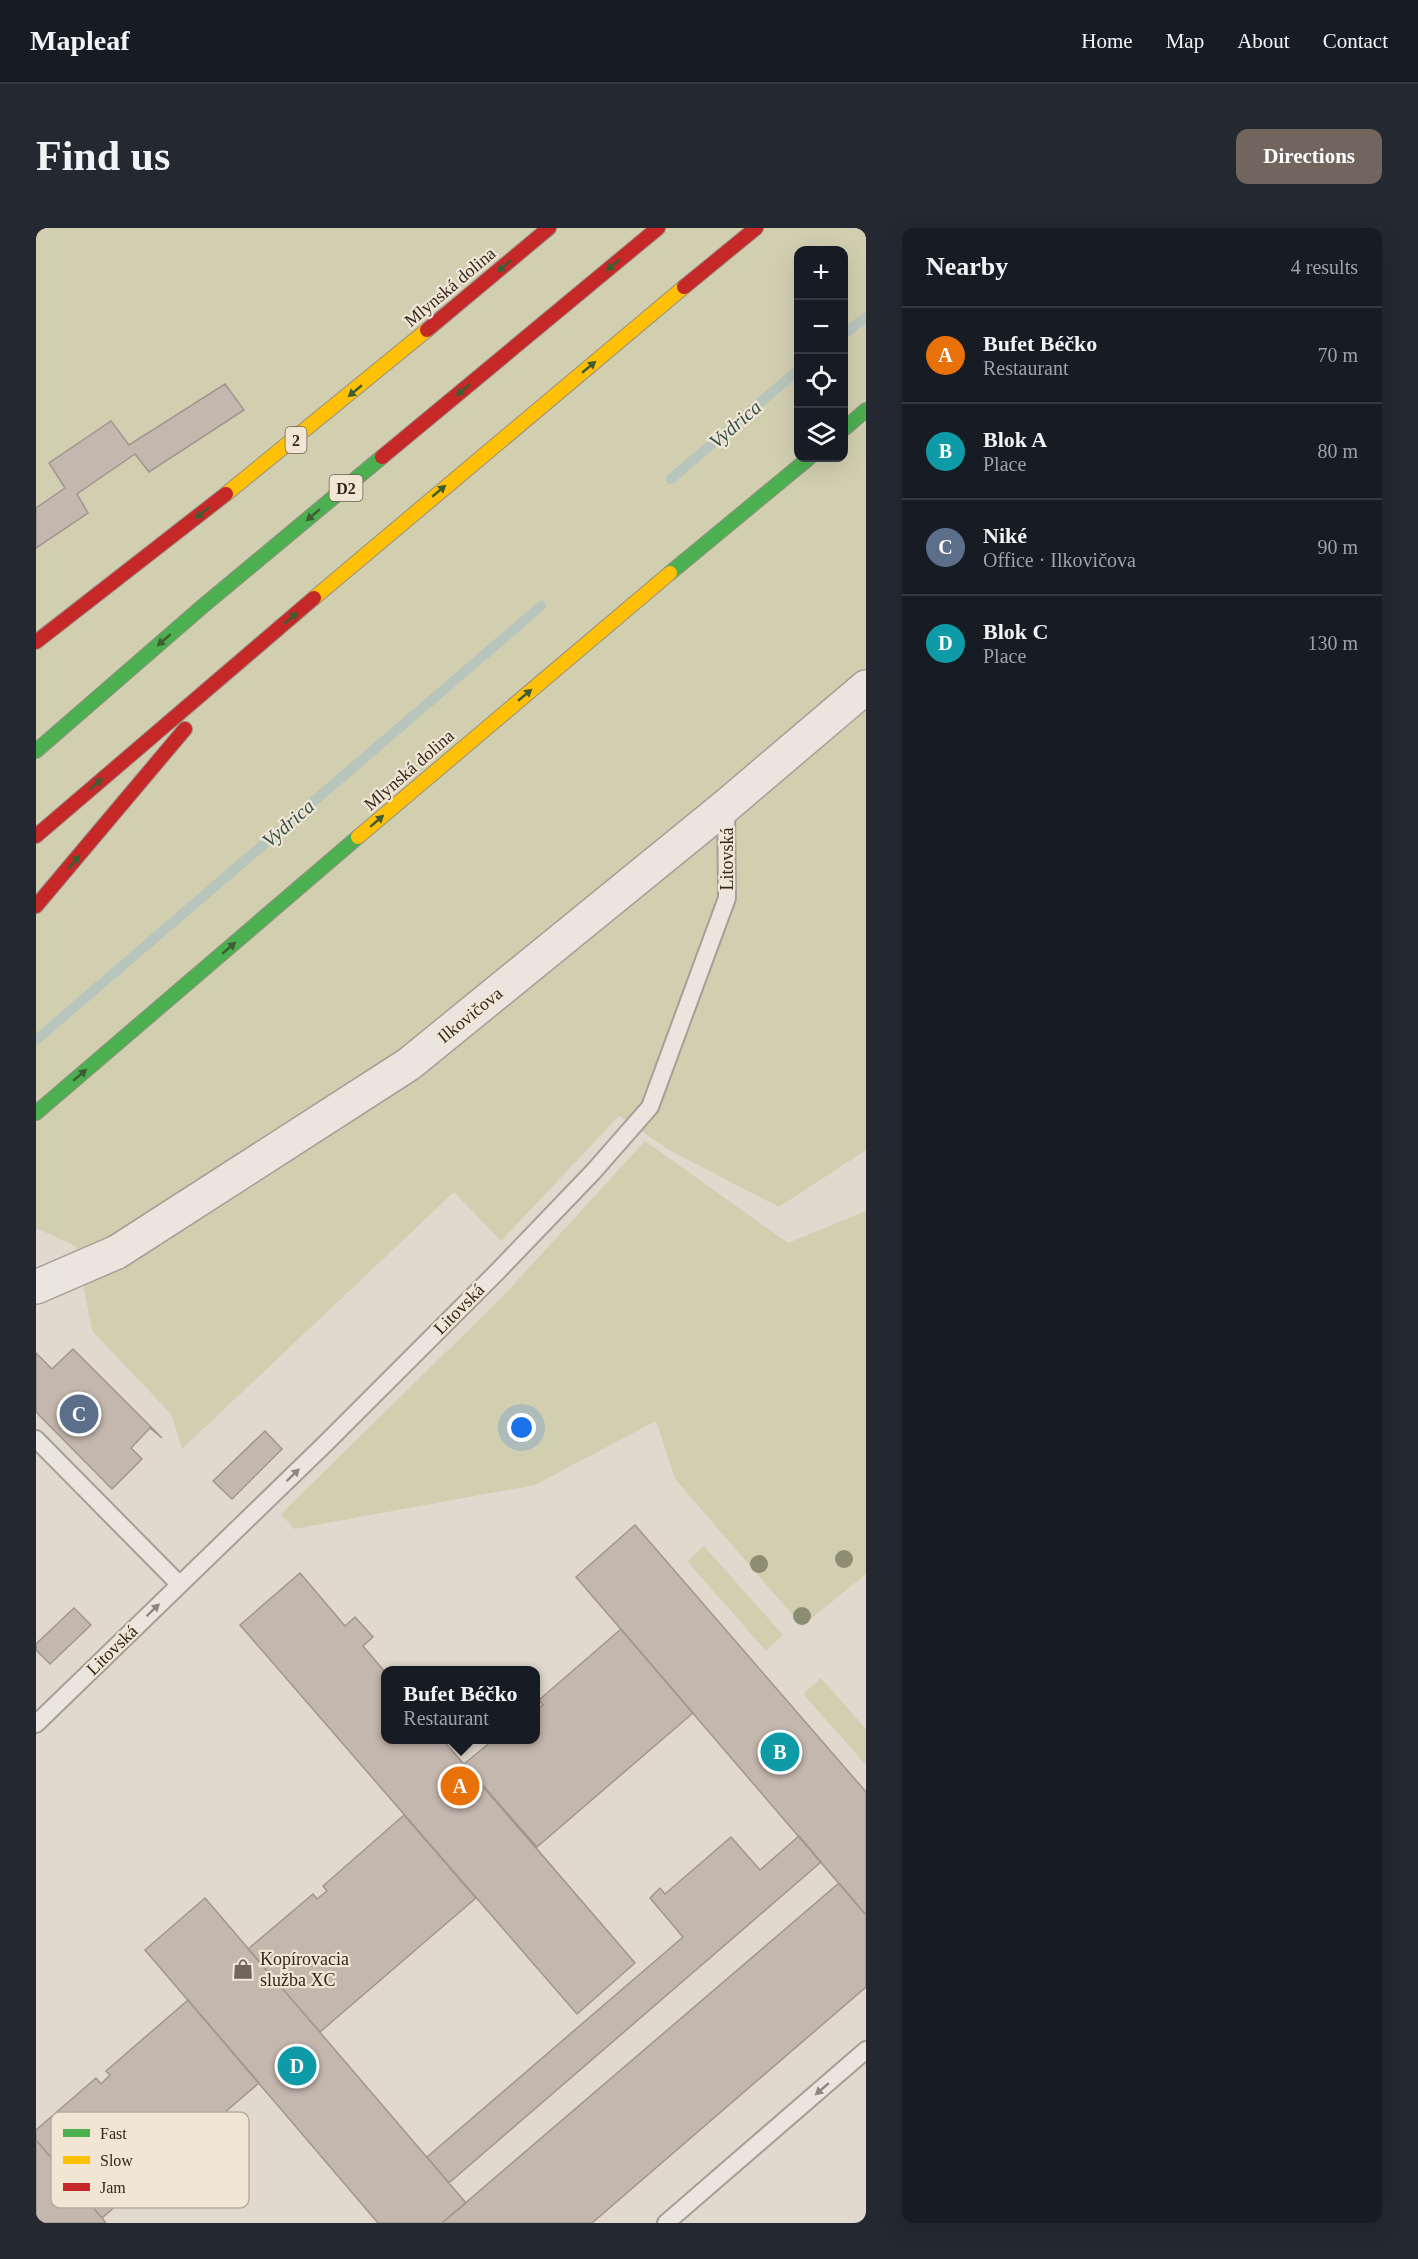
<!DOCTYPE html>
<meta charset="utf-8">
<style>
body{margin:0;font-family:Georgia,serif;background:#242831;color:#f1f3f6}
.controls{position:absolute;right:18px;top:18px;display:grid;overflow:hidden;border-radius:12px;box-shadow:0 6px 24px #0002}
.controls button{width:54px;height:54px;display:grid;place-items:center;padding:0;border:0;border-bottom:2px solid #363941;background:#171b24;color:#f1f3f6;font:30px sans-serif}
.you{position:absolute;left:486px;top:1200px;width:21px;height:21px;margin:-15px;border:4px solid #fff;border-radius:50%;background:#1a73e8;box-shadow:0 0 0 9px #1a73e833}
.badge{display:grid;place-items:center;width:39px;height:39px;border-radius:50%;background:#71655d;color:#fff;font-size:20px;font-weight:700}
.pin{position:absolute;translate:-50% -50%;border:3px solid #fff;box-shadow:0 2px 6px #0006}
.popup{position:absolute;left:345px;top:1438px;width:159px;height:78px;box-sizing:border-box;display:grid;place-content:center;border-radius:12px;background:#171b24;filter:drop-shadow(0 2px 4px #0005);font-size:20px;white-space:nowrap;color:#9ea1a6}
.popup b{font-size:22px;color:#f1f3f6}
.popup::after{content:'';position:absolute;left:50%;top:100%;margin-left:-12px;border:12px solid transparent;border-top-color:#171b24}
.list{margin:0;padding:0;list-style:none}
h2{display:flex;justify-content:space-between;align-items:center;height:78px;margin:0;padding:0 24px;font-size:26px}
h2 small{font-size:20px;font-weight:400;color:#9ea1a6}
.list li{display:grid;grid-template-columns:39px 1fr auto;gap:18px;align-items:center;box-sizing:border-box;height:96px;padding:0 24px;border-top:2px solid #363941}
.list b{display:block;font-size:22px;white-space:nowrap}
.list p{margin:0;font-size:20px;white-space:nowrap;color:#9ea1a6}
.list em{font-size:20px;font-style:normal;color:#9ea1a6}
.icon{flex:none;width:33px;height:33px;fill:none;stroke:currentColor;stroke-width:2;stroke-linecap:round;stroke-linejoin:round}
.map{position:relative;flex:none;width:830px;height:1995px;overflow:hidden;border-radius:12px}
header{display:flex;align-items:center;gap:36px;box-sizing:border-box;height:84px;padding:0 30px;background:#171b24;border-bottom:2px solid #363941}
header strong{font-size:28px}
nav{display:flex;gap:33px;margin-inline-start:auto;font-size:21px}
.intro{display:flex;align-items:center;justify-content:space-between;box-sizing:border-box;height:144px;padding:0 36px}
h1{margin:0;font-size:42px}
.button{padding:15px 27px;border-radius:12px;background:#71655d;color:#fff;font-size:21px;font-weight:700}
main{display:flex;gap:36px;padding:0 36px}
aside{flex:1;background:#171b24;border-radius:12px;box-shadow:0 6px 24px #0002}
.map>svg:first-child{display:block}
</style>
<header>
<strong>Mapleaf</strong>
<nav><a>Home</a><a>Map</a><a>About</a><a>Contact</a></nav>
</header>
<div class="intro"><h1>Find us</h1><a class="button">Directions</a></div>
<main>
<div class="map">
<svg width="830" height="1995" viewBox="0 0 830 1995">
<rect width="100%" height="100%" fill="#e1d9cd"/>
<!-- green -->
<path fill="#d2cfb1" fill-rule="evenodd" d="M0,0h830v922l-87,57 -108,-56 -52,-35 -118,125 -47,-49 -272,257 -11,-35 -79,-83 -16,-85 -40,-18zM762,22h46v208h-46z
M609,913l143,102 78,-32v363l-64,52 -127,-147 -19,-58 -121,64 -241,44 -13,-15 223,-219z
M668,1318l79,89 -17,16 -79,-90z
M785,1450l45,51v36l-63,-71z"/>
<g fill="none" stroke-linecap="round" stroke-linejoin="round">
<!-- stream -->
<path stroke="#b8c5bc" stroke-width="10" d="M808,106l22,-17
M635,251l127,-109
M0,812l505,-434"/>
</g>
<!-- building -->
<path fill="#c4b7ae" stroke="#a1958d" stroke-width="1.5" d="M189,156l19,26 -95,62 -14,-18 -3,2 -55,38 11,19 -52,35v-40l29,-20 -16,-25 62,-42 18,24z
M37,1121l89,89 -12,-10 -19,20 11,11 -30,30 -76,-77v-59l16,16z
M229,1203l17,18 -50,50 -19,-18z
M599,1297l231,267v123l-290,-338z
M264,1345l45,53 10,-9 18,20 -10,9 22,26v68h58l192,223 -58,51 -337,-389z
M38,1380l17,17 -41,39 -14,-14v-6z
M585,1401l72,84 -156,134 -73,-83 29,-24h42v-29l8,-6 -4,-5z
M368,1587l72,83 -156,134 -72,-83 65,-55 4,5 10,-8 -4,-5z
M763,1608l22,26 -372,321 -22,-26 256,-220 -33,-39 10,-10 5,6 66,-57 29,33z
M803,1655l27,32v72l-274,236h-150z
M169,1670l261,305 -24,20h-64l-233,-273z
M152,1772l71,83 -157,135 -66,-78v-10l60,-52 5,6 9,-9 -4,-4z
M0,1912l66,78 4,5h-70z"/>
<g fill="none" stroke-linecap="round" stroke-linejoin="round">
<!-- lane casing -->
<g stroke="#a69f96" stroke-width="20">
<path id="lane" d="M0,1211l143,145
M0,1496l289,-280 173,-173 95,-99 57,-65 77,-209 -1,-92
M630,1995l200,-173"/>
</g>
<!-- street casing -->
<g stroke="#a69f96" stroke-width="36">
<path id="street" d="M0,1059l81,-35 292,-188 317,-258 140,-119"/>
</g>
<!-- fast casing -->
<g stroke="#968e86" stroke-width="16">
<path id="fast" d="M808,201l22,-19
M634,345l139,-115
M0,523l167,-145 179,-149
M0,885l322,-276"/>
</g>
<!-- slow casing -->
<g stroke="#968e86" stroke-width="16">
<path id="slow" d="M190,266l201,-164
M278,370l370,-311
M322,609l312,-264"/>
</g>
<!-- jam casing -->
<g stroke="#968e86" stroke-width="16">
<path id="jam" d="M648,59l72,-59
M391,102l122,-102
M346,229l276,-229
M0,414l190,-148
M0,608l278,-238
M0,678l149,-177"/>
</g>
<!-- lane -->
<use href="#lane" stroke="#eae5de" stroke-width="16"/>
<!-- street -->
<use href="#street" stroke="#eae5de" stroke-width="33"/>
<!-- fast -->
<use href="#fast" stroke="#4caf50" stroke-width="14"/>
<!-- slow -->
<use href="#slow" stroke="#ffc107" stroke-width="14"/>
<!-- jam -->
<use href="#jam" stroke="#c62828" stroke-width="14"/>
</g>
<!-- trees -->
<g fill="#8d8d72">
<circle cx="808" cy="1331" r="9"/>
<circle cx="723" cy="1336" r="9"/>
<circle cx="766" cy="1388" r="9"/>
</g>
<!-- one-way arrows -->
<defs><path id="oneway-solid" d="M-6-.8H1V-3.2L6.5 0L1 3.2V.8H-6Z" transform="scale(1.5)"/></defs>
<g fill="#3e5d33">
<use href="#oneway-solid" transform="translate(577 37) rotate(140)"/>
<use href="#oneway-solid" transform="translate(468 38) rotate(140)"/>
<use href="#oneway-solid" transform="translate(553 139) rotate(-40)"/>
<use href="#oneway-solid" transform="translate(427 162) rotate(140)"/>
<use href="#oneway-solid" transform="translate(319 163) rotate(140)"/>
<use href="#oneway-solid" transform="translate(403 263) rotate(-40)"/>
<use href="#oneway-solid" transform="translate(166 285) rotate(142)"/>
<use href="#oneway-solid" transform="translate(277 287) rotate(140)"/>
<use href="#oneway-solid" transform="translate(255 390) rotate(-41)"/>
<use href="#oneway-solid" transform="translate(128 412) rotate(139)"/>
<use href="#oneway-solid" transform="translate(489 467) rotate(-40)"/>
<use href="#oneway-solid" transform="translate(60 556) rotate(-41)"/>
<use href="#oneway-solid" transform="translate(341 593) rotate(-41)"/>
<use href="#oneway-solid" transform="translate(38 634) rotate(-50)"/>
<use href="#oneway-solid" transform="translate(193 720) rotate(-41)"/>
<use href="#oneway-solid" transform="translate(44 847) rotate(-41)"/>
</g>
<g fill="#8f867f">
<use href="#oneway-solid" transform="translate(257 1247) rotate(-44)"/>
<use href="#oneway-solid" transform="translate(117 1382) rotate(-44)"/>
<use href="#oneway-solid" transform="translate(786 1861) rotate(139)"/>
</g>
<!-- icons -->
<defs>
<g id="shop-bare" transform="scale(1.62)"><path d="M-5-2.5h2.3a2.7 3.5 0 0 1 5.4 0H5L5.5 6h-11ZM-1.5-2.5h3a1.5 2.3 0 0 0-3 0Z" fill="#71655d" stroke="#f1e6d4" stroke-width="2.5" paint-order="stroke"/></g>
</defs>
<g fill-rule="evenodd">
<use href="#shop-bare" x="207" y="1741"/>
</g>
<g text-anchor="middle" stroke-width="4.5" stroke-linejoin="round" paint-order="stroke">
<!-- shield labels -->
<g fill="#f1e6d4" stroke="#6d6056" stroke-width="1.5">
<rect x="249.5" y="199" width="21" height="26" rx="4.5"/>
<rect x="293.5" y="247" width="33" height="26" rx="4.5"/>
</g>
<g font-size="16" font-weight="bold" fill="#342720">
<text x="260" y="218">2</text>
<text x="310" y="266">D2</text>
</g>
<!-- street labels -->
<g font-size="18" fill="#342720" stroke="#f1e6d4">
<text transform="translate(414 59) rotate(-40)" y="6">Mlynská dolina</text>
<text transform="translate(373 542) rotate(-41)" y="6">Mlynská dolina</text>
<text transform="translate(691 631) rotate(-90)" y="6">Litovská</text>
<text transform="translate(434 787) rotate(-39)" y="6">Ilkovičova</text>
<text transform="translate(423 1081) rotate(-45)" y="6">Litovská</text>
<text transform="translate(76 1422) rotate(-44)" y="6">Litovská</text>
</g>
<!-- poi labels -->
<g font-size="18" fill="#342720" stroke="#f1e6d4" text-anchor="start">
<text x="224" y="1737">Kopírovacia<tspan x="224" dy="21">služba XC</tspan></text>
</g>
<!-- water labels -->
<g font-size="20" font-style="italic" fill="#30524c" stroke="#f1e6d4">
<text transform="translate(699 196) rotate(-41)" y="7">Vydrica</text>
<text transform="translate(252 595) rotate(-41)" y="7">Vydrica</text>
</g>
</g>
<!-- legend -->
<rect x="15" y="1884" width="198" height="96" rx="9" fill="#f1e6d4" stroke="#b8ad9e" stroke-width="1.5"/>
<rect x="27" y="1901" width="27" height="8" fill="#4caf50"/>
<rect x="27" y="1928" width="27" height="8" fill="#ffc107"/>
<rect x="27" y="1955" width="27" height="8" fill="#c62828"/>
<g font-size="16" fill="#342720">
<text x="64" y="1911">Fast</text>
<text x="64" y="1938">Slow</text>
<text x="64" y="1965">Jam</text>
</g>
</svg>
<div class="controls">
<button>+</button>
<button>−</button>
<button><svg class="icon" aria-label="locate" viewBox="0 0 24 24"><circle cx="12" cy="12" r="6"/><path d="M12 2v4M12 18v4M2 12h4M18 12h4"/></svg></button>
<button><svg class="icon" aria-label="layers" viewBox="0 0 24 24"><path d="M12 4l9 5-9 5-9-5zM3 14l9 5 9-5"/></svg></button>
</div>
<div class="you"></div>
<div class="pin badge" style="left:424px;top:1558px;background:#e8710a">A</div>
<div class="popup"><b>Bufet Béčko</b>Restaurant</div>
<div class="pin badge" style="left:744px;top:1524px;background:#0f9aa8">B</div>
<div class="pin badge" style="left:43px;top:1186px;background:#5c6f8a">C</div>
<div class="pin badge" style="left:261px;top:1838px;background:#0f9aa8">D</div>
</div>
<aside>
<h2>Nearby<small>4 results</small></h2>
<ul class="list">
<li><span class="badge" style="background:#e8710a">A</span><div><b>Bufet Béčko</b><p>Restaurant</p></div><em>70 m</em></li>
<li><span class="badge" style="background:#0f9aa8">B</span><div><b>Blok A</b><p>Place</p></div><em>80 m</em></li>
<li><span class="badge" style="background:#5c6f8a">C</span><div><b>Niké</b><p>Office · Ilkovičova</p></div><em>90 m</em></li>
<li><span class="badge" style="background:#0f9aa8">D</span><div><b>Blok C</b><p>Place</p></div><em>130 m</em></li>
</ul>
</aside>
</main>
